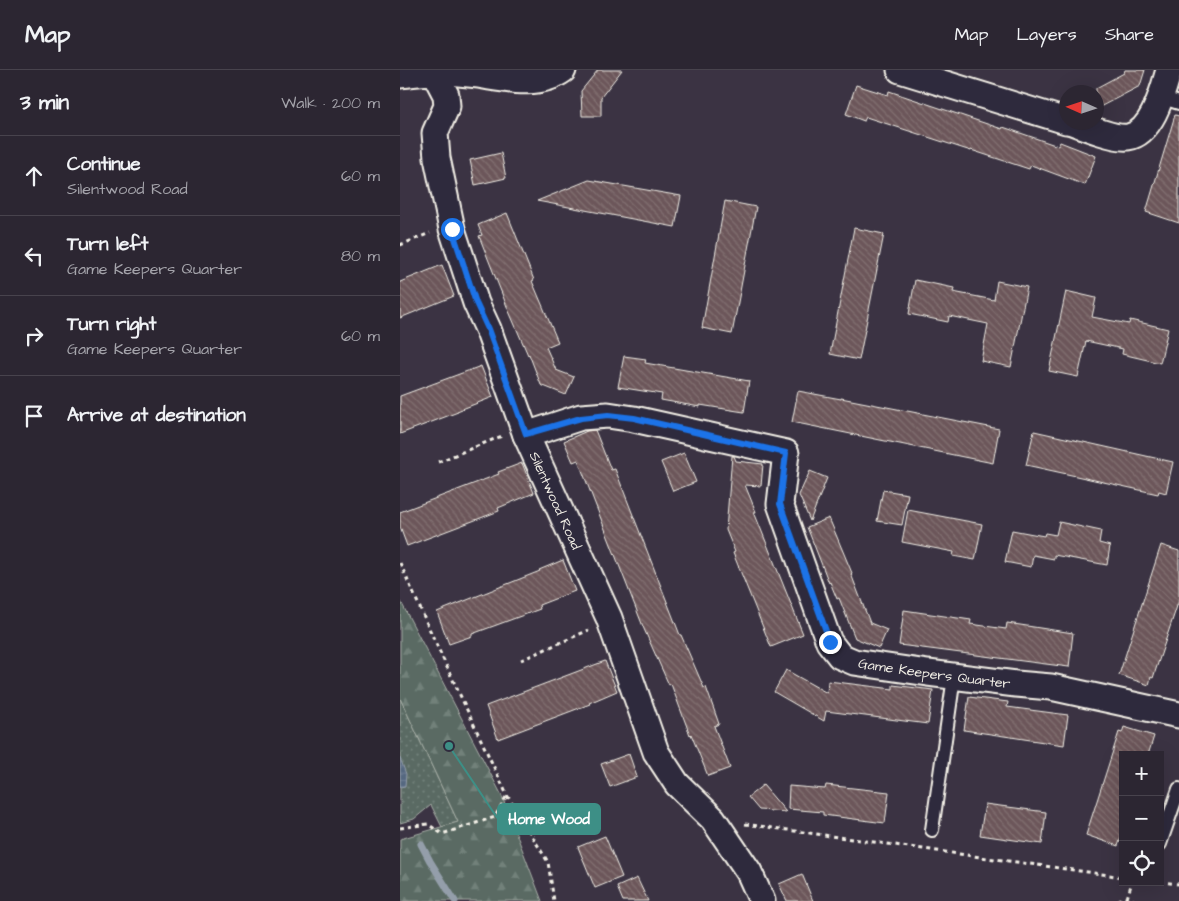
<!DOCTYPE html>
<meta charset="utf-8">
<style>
body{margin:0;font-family:"Architects Daughter",sans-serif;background:#38323e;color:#f1f3f6}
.controls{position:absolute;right:15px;bottom:15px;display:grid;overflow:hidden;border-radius:0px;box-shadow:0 5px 20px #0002}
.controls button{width:45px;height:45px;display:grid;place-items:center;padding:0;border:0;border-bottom:1px solid #48434d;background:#2c2632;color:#f1f3f6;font:25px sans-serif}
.compass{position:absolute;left:659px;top:15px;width:45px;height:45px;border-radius:50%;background:#2c2632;box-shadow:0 5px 20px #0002;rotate:273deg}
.stop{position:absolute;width:15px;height:15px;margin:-11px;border:4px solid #1a73e8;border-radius:50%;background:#fff}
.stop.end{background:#1a73e8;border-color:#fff;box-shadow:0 1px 5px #0008}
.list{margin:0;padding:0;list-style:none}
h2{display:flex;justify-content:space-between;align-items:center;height:65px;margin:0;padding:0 20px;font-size:21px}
h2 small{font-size:16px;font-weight:400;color:#a6a5ac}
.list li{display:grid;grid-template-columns:32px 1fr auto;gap:15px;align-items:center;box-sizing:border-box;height:80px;padding:0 20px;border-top:1px solid #48434d}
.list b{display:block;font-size:19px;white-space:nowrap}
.list p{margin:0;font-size:16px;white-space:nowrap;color:#a6a5ac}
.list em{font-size:16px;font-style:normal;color:#a6a5ac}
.icon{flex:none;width:28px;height:28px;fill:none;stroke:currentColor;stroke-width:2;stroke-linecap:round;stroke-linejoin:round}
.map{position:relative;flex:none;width:779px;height:831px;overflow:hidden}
header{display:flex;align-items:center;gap:30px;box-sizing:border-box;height:70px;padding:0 25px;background:#2c2632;border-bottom:1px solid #48434d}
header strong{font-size:24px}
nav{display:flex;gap:28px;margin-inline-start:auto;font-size:18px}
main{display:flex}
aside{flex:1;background:#2c2632}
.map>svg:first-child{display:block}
</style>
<header>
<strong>Map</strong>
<nav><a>Map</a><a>Layers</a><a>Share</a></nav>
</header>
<main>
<aside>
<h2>3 min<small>Walk · 200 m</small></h2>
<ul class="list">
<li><svg class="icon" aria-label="ahead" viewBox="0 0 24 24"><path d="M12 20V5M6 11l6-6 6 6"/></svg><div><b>Continue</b><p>Silentwood Road</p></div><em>60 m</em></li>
<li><svg class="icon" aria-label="left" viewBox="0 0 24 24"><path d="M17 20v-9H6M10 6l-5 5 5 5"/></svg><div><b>Turn left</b><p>Game Keepers Quarter</p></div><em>80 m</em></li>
<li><svg class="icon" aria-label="right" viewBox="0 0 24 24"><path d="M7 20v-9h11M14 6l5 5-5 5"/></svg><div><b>Turn right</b><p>Game Keepers Quarter</p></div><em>60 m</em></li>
<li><svg class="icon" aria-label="arrive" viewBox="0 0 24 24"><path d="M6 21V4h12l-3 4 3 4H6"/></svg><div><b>Arrive at destination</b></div></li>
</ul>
</aside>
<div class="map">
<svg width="779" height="831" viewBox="0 0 779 831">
<defs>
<pattern id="grass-dots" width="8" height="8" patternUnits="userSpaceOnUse" patternTransform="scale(1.25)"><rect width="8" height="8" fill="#5a6b64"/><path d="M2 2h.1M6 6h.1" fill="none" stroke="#72817a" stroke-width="1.8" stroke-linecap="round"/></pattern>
<pattern id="forest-firs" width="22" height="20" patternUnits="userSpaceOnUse" patternTransform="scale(1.25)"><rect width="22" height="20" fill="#5a6b64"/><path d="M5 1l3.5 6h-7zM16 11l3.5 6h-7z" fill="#72817a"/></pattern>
<pattern id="water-rules" width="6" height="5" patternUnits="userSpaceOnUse" patternTransform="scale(1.25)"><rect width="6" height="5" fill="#546780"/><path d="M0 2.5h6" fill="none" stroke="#6d7d92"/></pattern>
<pattern id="building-back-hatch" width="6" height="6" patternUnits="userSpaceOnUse" patternTransform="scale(1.25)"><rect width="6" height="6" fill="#6c575a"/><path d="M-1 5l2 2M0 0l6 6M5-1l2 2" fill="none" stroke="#827072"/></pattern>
</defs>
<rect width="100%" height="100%" fill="#3b3343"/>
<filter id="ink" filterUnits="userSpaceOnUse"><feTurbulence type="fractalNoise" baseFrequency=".02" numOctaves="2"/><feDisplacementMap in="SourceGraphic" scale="10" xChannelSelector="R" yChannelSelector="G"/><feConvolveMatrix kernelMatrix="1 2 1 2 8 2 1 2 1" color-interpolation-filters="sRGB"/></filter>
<g filter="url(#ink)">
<!-- grass -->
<path fill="url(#grass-dots)" stroke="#a7aea6" d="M0,628l58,124 -16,5 -11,-22 -17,14 -14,4z"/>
<!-- forest -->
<path fill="url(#forest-firs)" stroke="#a7aea6" d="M0,530l101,194 41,107h-142v-62l58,-17 -58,-124z"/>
<!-- water -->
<path fill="url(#water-rules)" stroke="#949eaa" d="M0,688l6,16 -1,12 -5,1z"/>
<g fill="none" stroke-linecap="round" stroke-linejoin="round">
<!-- stream -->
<path stroke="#949eaa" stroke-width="7" d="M21,774l9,17 25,40"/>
</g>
<!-- building -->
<path fill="url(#building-back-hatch)" stroke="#f4f1e8" d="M198,0h24l-21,27v19h-19l-1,-25z
M725,0h20l-5,16 -44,23v-21l28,-15z
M456,15l32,10 1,-4 113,38 1,-2 55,19 2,-4 36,14 -11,29 -54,-20 -2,4 -58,-19v1l-105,-34 -2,4 -18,-7z
M775,45l4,1v107l-33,-11z
M101,83l5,25 -31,7 -5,-25z
M189,110l92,16 -6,31 -138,-26z
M325,131l31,6 -24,127 -30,-6z
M107,143l27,67 -2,1 26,61 -12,5 10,23 18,7 -8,18 -25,-10 -12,-31 -1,1 -20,-46 -29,-73 3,-1 -4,-10z
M454,158l30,6 -25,126 -29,-6z
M42,195l12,31 -54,22v-36z
M515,210l39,8 -1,4 41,8 3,-19 30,6 -16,80 -30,-6 7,-37 -39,-8 -1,6 -39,-8z
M666,221l30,7 -4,19 37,7 1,-4 38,9 -8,34 -38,-9 1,-5 -37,-8 -8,36 -29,-6z
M224,286l22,3 -1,4 104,18 -5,31 -44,-7v2l-39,-7 1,-6 -44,-7z
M81,296l12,31 -36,14 1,1 -58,22v-38z
M398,321l43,8v-1l158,31 -6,34 -201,-41z
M195,360l16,40 4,-1 65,166h1l23,53 2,-1 13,37 -5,2 16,42 -22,8 -17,-42 -1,1 -19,-51 -2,1 -25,-56 -66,-169 -5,2 -9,-21 23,-10z
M634,361l139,31 -7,31 -7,-2 -1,3 -132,-29z
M284,383l12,29 -23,9 -12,-29z
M332,386h2l2,5 27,3 -2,22 -16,-1 11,27h-2l49,122 -32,13 -38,-94 2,-1 -9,-22z
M122,393l12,30 -36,15 1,3 -92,35 -7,-19v-15l99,-38 -1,-2z
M410,401l17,7 -17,43 -11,-26z
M483,420l25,4 -6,31 -25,-4z
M508,440l74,14 -7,36 -22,-4 1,-4 -52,-10z
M429,448l23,55 -1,1 19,49 17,7 -8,18 -24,-10 -16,-40 -2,1 -7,-17 -1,1 -22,-56z
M659,452l42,9 -2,12 11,3 -3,19 -53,-10v4l-21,-4 -2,12 -26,-5 7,-32 32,6 1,-3 11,2z
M761,475l18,6v49l-26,78 -2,-1 -2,8 -30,-10z
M163,490l12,31 -36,14 1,4 -68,25v2l-23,8 -12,-32 103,-41 -1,-1z
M504,540l67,10 -1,4 36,5 1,-6 66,10 -4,34 -170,-22z
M205,591l12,30 -28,12 1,1 -92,35 -12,-33z
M386,600l41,23 1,-12 65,8v-4l40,5 -5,34 -102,-13 -2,10 -50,-29z
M569,627l39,5 -1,5 61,8 -4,30 -100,-15z
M724,657l30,9 -6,19h-25v77l-5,14 -32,-11 33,-103 3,1z
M229,684l8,23 -27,10 -9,-23z
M363,715l23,27 -27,-2 -11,-13z
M426,715l63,7 -4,31 -62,-8v-3l-35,-3 1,-23 36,3z
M585,734l61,8 -4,32 -62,-9z
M205,766l17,41 -27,11 -17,-41z
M402,804l11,27h-26l-8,-17z
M237,808l11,23h-25l-6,-14z"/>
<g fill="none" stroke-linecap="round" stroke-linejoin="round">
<!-- lane casing -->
<g stroke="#f4f1e8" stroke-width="16">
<path id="lane" d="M760,27l19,6
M532,760l22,-153
M760,774l19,-55"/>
</g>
<!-- street casing -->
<g stroke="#f4f1e8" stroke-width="29">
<g id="street">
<path d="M500,0l166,51"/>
<path id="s1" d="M34,2l12,23 1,11 -12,27 2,25 15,71 24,74 12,26 38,106 83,183 47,134 21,32 36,35 36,53 13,29"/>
<path d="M0,5c11,-1 23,-3 35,-3 13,0 28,1 42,3 28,4 61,13 86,-5"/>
<path d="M672,52c13,5 44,17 56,15 25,-4 35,-47 41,-67"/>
<path id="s2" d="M126,365l55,-18 27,-2 26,4 152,34 -6,51 49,138 11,14 14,6 74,11 88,11 35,3 128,28"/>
</g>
</g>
<!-- path -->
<path stroke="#f4f1e8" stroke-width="3" stroke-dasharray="4 4" stroke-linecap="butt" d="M0,175l30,-12
M38,392l64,-26
M0,493l37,83 70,149 41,67 6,39
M121,590l68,-30
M345,754l378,53
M0,758l28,-4 14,10 53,-17 12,-22
M760,812l19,2
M727,828l5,-16
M718,831l5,-4 9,2 2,2"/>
<!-- lane -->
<use href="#lane" stroke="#2f2a3d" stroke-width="12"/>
<!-- street -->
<use href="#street" stroke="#2f2a3d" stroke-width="25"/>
</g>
</g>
<g fill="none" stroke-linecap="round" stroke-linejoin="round" filter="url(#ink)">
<!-- route -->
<path stroke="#1a73e8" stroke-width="6" d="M52,159l24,74 12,26 38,105 55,-16 27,-3 26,3 152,35 -6,51 50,138"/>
</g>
<g text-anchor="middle" stroke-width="5" stroke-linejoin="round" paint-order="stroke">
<!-- street labels -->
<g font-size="14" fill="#f4f1e8" stroke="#2f2a3d">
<text dy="5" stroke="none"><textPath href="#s1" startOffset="455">Silentwood Road</textPath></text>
<text dy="5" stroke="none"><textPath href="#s2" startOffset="579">Game Keepers Quarter</textPath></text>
</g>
</g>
<!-- callouts -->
<path fill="none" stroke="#3d8f86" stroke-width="2" d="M49 676L98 749"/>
<circle fill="#3d8f86" stroke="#2f2a3d" stroke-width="2" cx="49" cy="676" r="5"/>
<rect fill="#3d8f86" stroke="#3d8f86" stroke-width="2" x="98" y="734" width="102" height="30" rx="5"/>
<g font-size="15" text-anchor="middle" font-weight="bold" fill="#fff">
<text x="149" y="754">Home Wood</text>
</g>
</svg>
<div class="controls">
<button>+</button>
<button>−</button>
<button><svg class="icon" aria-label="locate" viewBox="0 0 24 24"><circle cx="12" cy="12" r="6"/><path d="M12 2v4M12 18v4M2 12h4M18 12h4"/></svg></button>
</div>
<svg class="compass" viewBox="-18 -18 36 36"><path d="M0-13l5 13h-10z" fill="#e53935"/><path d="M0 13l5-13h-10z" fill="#a6a5ac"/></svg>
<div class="stop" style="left:52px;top:159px"></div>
<div class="stop end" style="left:430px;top:572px"></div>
</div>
</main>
